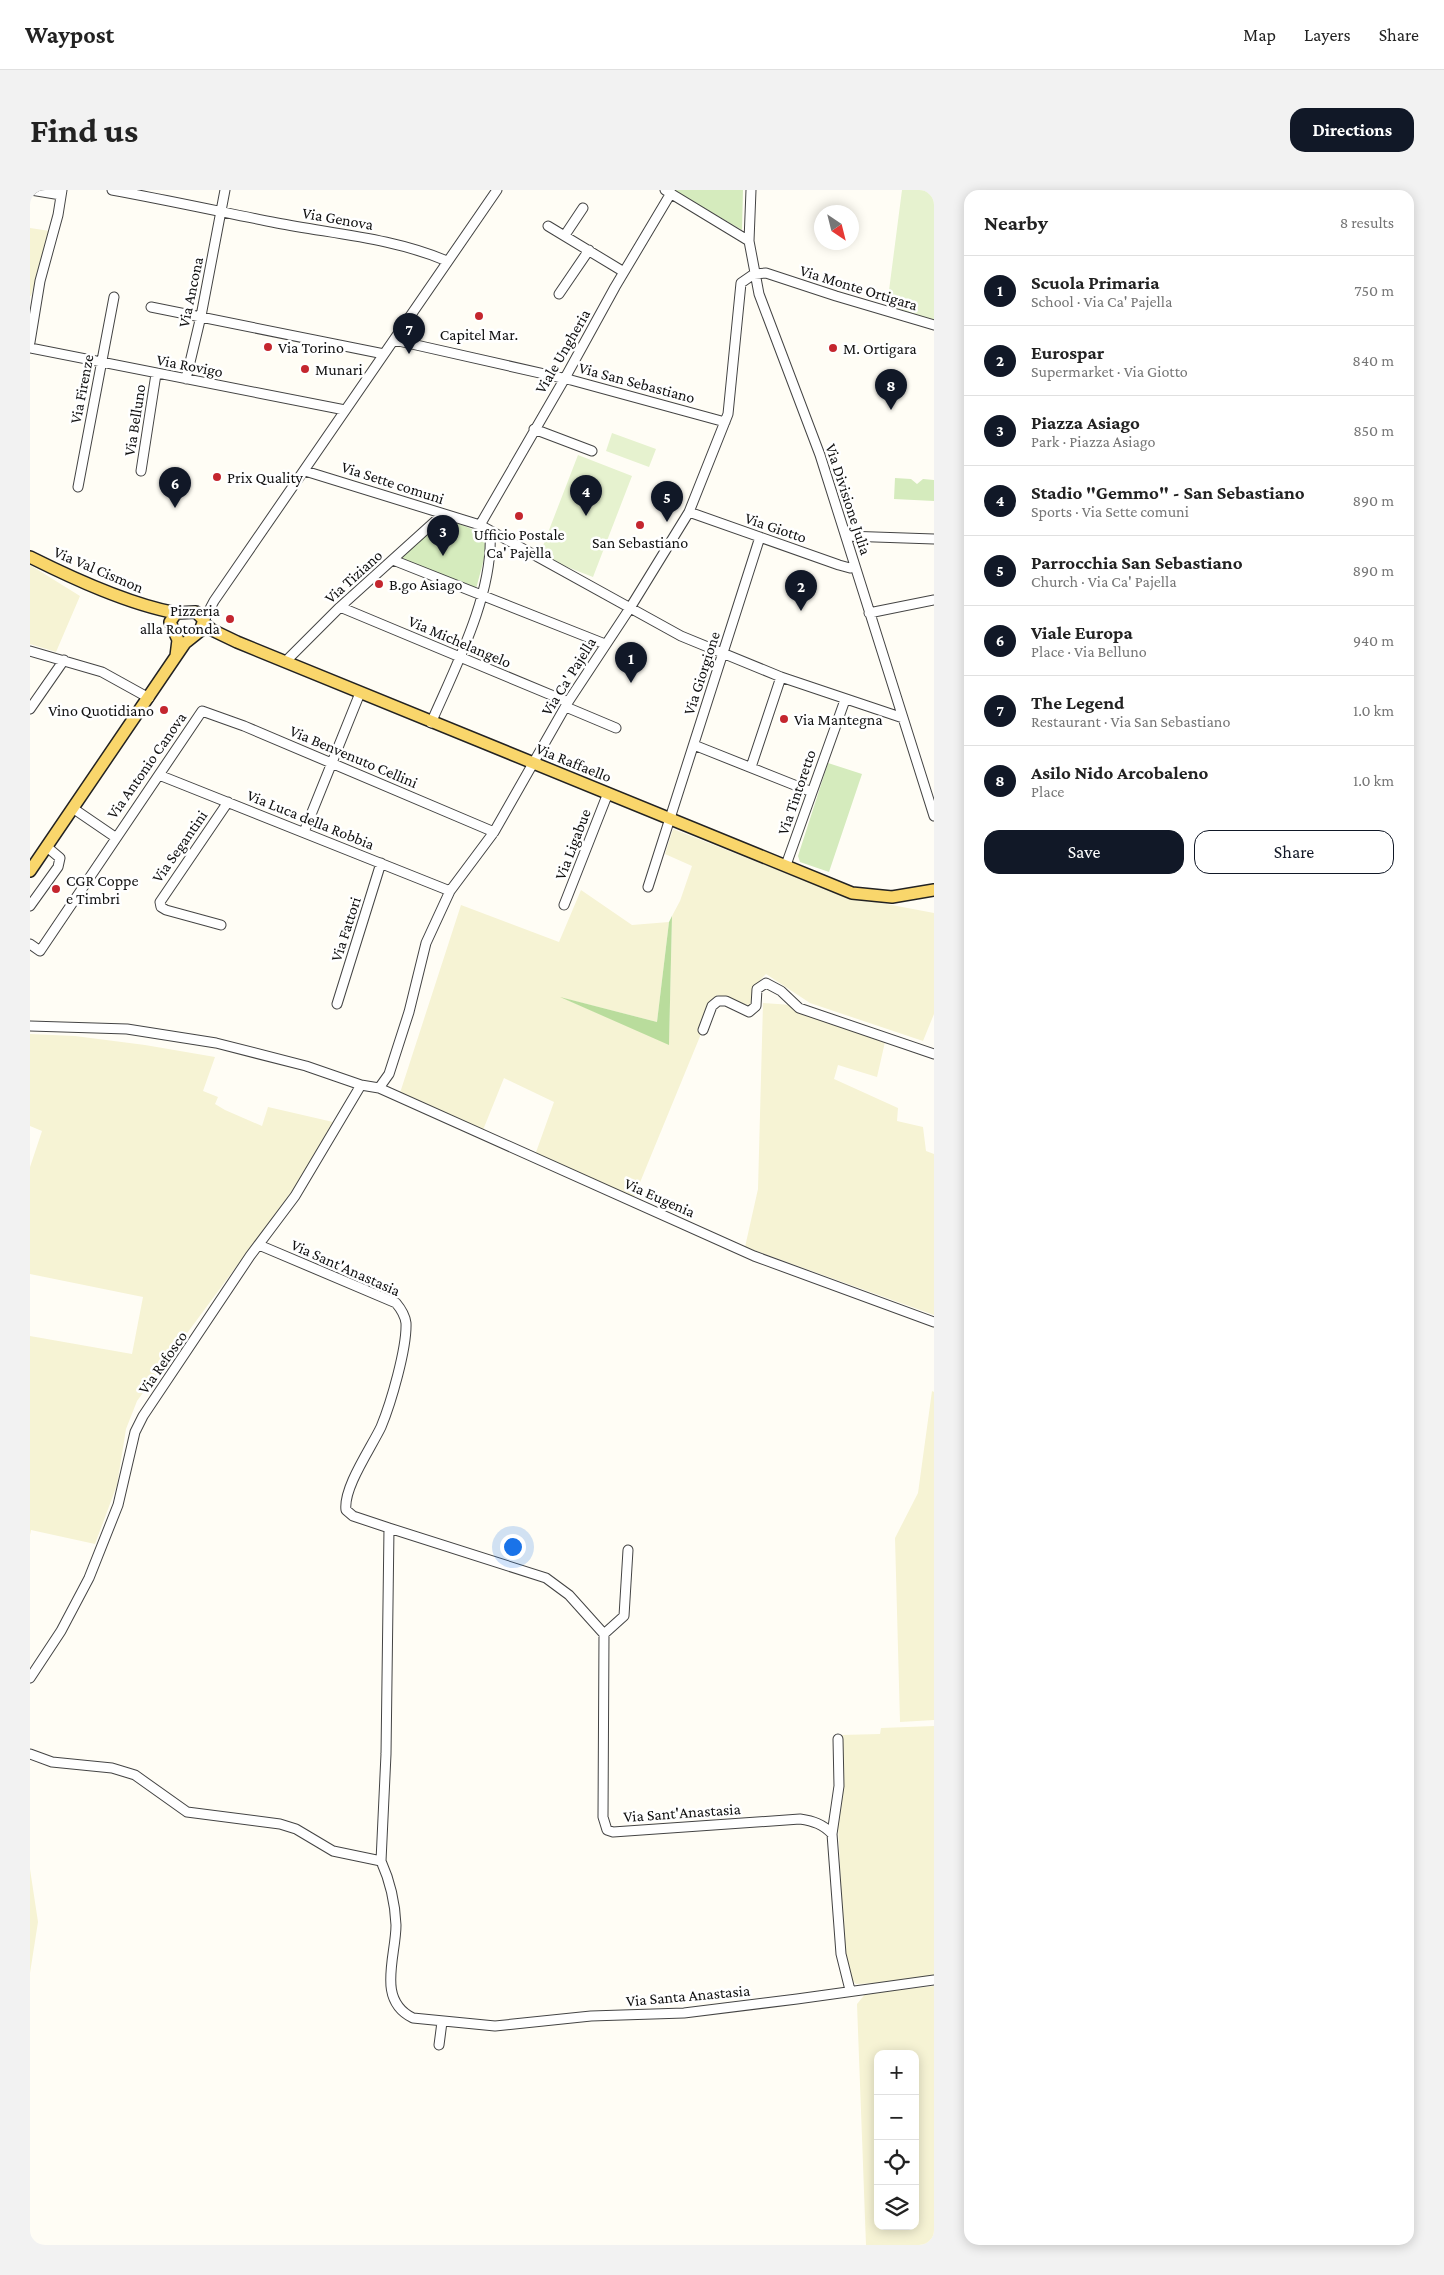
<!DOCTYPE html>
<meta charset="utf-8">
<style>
body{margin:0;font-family:"Crimson Pro",serif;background:#f2f2f2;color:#222}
.controls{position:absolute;right:15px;bottom:15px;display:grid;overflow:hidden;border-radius:10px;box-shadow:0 2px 12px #0003}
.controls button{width:45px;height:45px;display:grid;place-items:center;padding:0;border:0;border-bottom:1px solid #e0e0e0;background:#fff;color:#222;font:25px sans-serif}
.compass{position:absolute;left:784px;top:15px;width:45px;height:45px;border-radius:50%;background:#fff;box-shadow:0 2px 12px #0003;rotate:145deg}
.you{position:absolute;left:482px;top:1356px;width:18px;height:18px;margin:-12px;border:4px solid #fff;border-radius:50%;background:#1a73e8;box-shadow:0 0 0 8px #1a73e833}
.badge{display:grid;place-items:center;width:32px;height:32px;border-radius:50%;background:#111827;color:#fff;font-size:16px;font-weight:700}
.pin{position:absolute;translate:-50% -41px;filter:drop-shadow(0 1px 2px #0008)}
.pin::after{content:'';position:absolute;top:26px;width:18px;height:15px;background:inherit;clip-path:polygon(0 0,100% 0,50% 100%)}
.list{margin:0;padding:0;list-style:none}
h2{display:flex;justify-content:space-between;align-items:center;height:65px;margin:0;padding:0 20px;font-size:21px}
h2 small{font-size:16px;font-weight:400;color:#767676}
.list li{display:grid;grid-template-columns:32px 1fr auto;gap:15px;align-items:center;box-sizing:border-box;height:70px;padding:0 20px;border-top:1px solid #e0e0e0}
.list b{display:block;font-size:19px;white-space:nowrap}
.list p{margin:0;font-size:16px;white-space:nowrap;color:#767676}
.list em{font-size:16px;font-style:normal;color:#767676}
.actions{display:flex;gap:10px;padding:15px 20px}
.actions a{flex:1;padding:11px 0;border:1px solid #111827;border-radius:15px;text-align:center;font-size:18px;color:#111827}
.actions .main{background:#111827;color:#fff}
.icon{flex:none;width:28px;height:28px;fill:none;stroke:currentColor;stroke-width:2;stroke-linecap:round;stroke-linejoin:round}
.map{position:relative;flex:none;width:904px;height:2055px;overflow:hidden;border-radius:15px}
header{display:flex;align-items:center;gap:30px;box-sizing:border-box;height:70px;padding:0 25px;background:#fff;border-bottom:1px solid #e0e0e0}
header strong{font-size:24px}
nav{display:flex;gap:28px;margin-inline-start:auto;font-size:18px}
.intro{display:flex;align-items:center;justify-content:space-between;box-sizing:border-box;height:120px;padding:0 30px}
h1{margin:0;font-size:35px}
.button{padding:12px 22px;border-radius:15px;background:#111827;color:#fff;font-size:18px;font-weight:700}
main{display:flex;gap:30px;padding:0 30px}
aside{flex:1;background:#fff;border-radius:15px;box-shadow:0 2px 12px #0003}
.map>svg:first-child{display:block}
</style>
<header>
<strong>Waypost</strong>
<nav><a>Map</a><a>Layers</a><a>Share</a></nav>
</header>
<div class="intro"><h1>Find us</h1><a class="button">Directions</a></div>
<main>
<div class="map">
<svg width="904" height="2055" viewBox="0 0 904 2055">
<rect width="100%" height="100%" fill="#fffdf5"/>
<!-- farmland -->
<path fill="#f6f3d4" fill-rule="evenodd" d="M0,38l20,3 -19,65h-1z
M0,375l50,31 -24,56 -26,-8z
M643,639l171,67 90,17v101l-11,27 -113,-38 -44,-29 -5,5 -10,27 -34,-11 -83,202 -99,-42 19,-53 -50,-24 -21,52 -84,-34 62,-191 98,37 22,-52 51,35 37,-3 -12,100 -94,-24 106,46 3,-128 8,-15 12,-35 -27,-12z
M733,813l29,2 9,5 84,32 -8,35 -39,-12 -4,14 64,29 -1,13 26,6 3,24 8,3v161l-189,-68 13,-58z
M0,844l45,2 70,9 70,12 -12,34 15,6 -3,7 10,6 37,16 6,-19 65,15 -38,65 -158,214 -11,28 -9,56 -22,59 -64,-14 -1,5v-199l102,18 11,-57 -113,-23v-107l12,-36 -12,-5z
M902,1201l2,1v328l-34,2 -5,-184 23,-45z
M904,1536v250l-33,6 -45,2 -5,-5 -7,-29 -6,-124 5,-36 -2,-55 39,-1 1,-6z
M0,1679l8,53 -8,51z
M904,1796v259h-68l-9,-241 9,-11zM848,1864h37v172h-37z"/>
<!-- green -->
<path fill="#d5ebbd" d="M643,0h70l-1,40z
M865,288l16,1 6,5 6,-5 11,1v21l-40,-2z
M414,329c52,16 45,20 32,70l-76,-31z
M798,573l34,11 -33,98 -29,-10 -2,-6z"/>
<!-- forest -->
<path fill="#b9dc9c" d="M642,726l-3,129 -109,-48 97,25 12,-100z"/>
<!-- pitch -->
<path fill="#e6f2cf" d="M872,0h32v130l-47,-14z
M582,243l44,16 -7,18 -43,-16z
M548,265l54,21 -39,101 -54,-21z"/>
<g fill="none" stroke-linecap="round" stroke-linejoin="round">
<!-- minor casing -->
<g stroke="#444" stroke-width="11">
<path id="minor" d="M1,0l30,5
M82,0c55,10 110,22 165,33 57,11 116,15 170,38
M635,0l84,51
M721,0l-2,51 10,53 61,161 114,361
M518,36l76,46
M535,45l18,-27
M529,104l30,-44
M121,117l233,47
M364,150l177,40 154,42
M0,152l10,-61 18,-66 4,-25
M0,158l315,62
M156,189l15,-63 24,-126
M504,239l58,22
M111,281l15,-97
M275,281l175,54 201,111 100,41 122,41
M48,297l36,-190
M659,322l150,53 11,3 5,-1
M450,335l85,-147 50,-91 56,-94
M816,346l88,3
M363,370l212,84
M310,417l228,95
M839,423l65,-13
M174,430l10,-19 283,-411
M0,461l72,21 47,26
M258,473l1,-5 51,-51 103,-93
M536,517l50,21
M0,519l34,-49
M401,533c24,-55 63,-130 59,-191
M664,555l118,47
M721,577l30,-90
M129,585l291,116
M44,619l41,28
M274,642l56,-139
M756,675l59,-165
M618,697l112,-350
M534,715l44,-112
M0,716l28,-39 2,-9 -13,-11
M191,735l-55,-15 -5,-3 -1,-5 68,-100
M0,754l10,7 162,-240 42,15 250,106
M307,814l44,-141
M0,836l97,3 89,14 90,23 55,19 18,3 375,168 180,66
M673,840l9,-24 6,-5h8l23,11 7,-6 1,-17 9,-6 15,8 18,17 135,46
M349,898l10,-14 20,-62 17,-69 24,-52 44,-59 74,-130 62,-94 59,-96 39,-98 13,-131 13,-9 12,-1 70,23 98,29
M229,1055l137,58c5,6 9,12 10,20 1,25 -15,80 -25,104 -10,21 -38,61 -35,83l7,6 36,12 -3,226 -5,107
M359,1338l157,50 23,17 35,39 -1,183 4,13 6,2 187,-13c13,2 23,5 32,15
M574,1444l20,-18 4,-66
M0,1488l31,-47 28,-53 29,-73 17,-73 8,-16 107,-160 45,-60 66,-111
M808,1549l1,47 -7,48 9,120 9,36
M0,1564l22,8 60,6 23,7 52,37 93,12 16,5 37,22 48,10c9,20 14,41 15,64 0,32 -20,75 17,93l82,8 96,-10 93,-3 113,-14 137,-19
M409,1855l3,-23"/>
</g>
<!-- major casing -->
<g stroke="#222" stroke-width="14">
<path id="major" d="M0,367c44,22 98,47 146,56
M174,433l8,7 25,12 615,251 40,4 42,-7
M0,681l155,-228 15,-12 4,-11 -8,-8 -20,1 -6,9 8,18 -2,16"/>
</g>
<!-- minor -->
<use href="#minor" stroke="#fff" stroke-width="9"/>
<!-- major -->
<use href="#major" stroke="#f9d66b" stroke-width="11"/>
</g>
<!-- markers -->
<g fill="#c4262e" stroke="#fff" stroke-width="2">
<circle cx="449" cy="126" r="5"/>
<circle cx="238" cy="157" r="5"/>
<circle cx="803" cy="158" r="5"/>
<circle cx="275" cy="179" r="5"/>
<circle cx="187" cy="287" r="5"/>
<circle cx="489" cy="326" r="5"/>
<circle cx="610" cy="335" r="5"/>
<circle cx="349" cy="394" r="5"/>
<circle cx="200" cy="429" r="5"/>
<circle cx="134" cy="520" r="5"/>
<circle cx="754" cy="529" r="5"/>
<circle cx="26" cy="699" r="5"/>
</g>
<g text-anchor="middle" stroke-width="5" stroke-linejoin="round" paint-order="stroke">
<!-- street labels -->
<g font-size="16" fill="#111" stroke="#fff">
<text transform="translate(308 28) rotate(10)" y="6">Via Genova</text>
<text transform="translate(829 97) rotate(17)" y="6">Via Monte Ortigara</text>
<text transform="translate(160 102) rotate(-78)" y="6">Via Ancona</text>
<text transform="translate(532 161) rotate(-60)" y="6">Viale Ungheria</text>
<text transform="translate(160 175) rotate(11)" y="6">Via Rovigo</text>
<text transform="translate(607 192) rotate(15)" y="6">Via San Sebastiano</text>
<text transform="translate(51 199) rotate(-79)" y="6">Via Firenze</text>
<text transform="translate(104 230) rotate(-81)" y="6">Via Belluno</text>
<text transform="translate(363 292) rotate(18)" y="6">Via Sette comuni</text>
<text transform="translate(819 309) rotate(72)" y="6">Via Divisione Julia</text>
<text transform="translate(746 337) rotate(19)" y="6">Via Giotto</text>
<text transform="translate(69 379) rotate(23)" y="6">Via Val Cismon</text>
<text transform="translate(323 386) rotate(-42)" y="6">Via Tiziano</text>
<text transform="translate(430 451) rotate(23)" y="6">Via Michelangelo</text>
<text transform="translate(671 483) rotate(-72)" y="6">Via Giorgione</text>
<text transform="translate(538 486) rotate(-58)" y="6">Via Ca' Pajella</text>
<text transform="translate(324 566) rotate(23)" y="6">Via Benvenuto Cellini</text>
<text transform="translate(544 572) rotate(22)" y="6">Via Raffaello</text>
<text transform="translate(116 575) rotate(-55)" y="6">Via Antonio Canova</text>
<text transform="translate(766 602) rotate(-71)" y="6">Via Tintoretto</text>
<text transform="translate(281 629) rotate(22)" y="6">Via Luca della Robbia</text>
<text transform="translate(542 654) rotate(-69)" y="6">Via Ligabue</text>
<text transform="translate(149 656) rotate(-55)" y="6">Via Segantini</text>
<text transform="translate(315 739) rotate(-72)" y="6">Via Fattori</text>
<text transform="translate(630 1007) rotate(24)" y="6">Via Eugenia</text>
<text transform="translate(316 1077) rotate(24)" y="6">Via Sant'Anastasia</text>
<text transform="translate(132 1172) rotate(-55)" y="6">Via Refosco</text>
<text transform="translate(652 1622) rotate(-4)" y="6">Via Sant'Anastasia</text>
<text transform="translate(658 1805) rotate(-5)" y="6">Via Santa Anastasia</text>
</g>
<!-- poi labels -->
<g font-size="16" fill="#111" stroke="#fff" text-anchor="start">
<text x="449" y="150" text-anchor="middle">Capitel Mar.</text>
<text x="248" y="163">Via Torino</text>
<text x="813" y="164">M. Ortigara</text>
<text x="285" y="185">Munari</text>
<text x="197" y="293">Prix Quality</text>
<text x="489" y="350" text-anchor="middle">Ufficio Postale<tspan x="489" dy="18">Ca' Pajella</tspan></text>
<text x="610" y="358" text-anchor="middle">San Sebastiano</text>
<text x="359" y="400">B.go Asiago</text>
<text x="190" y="426" text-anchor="end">Pizzeria<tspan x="190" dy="18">alla Rotonda</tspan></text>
<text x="124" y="526" text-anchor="end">Vino Quotidiano</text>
<text x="764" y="535">Via Mantegna</text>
<text x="36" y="696">CGR Coppe<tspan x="36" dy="18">e Timbri</tspan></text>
</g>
</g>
</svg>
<div class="controls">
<button>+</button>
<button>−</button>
<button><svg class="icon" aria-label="locate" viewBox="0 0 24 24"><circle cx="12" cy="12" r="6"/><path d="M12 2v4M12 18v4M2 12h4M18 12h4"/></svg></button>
<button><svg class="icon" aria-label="layers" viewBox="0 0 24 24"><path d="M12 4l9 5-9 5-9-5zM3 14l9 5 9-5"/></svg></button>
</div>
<svg class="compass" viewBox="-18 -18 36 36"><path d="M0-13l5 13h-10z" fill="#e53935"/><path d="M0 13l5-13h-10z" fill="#767676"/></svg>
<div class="you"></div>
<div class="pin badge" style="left:601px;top:493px">1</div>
<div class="pin badge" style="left:771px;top:421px">2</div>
<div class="pin badge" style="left:413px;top:366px">3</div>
<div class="pin badge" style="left:556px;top:326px">4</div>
<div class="pin badge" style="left:637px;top:332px">5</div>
<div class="pin badge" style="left:145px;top:318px">6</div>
<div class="pin badge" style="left:379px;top:164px">7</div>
<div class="pin badge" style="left:861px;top:220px">8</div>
</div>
<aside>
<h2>Nearby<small>8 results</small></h2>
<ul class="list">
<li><span class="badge">1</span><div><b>Scuola Primaria</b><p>School · Via Ca' Pajella</p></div><em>750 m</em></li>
<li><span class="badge">2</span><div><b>Eurospar</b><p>Supermarket · Via Giotto</p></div><em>840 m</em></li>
<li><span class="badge">3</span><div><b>Piazza Asiago</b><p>Park · Piazza Asiago</p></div><em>850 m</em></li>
<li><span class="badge">4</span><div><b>Stadio &quot;Gemmo&quot; - San Sebastiano</b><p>Sports · Via Sette comuni</p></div><em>890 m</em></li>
<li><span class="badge">5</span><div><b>Parrocchia San Sebastiano</b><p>Church · Via Ca' Pajella</p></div><em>890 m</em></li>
<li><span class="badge">6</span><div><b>Viale Europa</b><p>Place · Via Belluno</p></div><em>940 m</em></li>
<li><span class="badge">7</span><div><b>The Legend</b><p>Restaurant · Via San Sebastiano</p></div><em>1.0 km</em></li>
<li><span class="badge">8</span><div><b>Asilo Nido Arcobaleno</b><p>Place</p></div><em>1.0 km</em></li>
</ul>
<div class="actions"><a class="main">Save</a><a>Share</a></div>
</aside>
</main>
